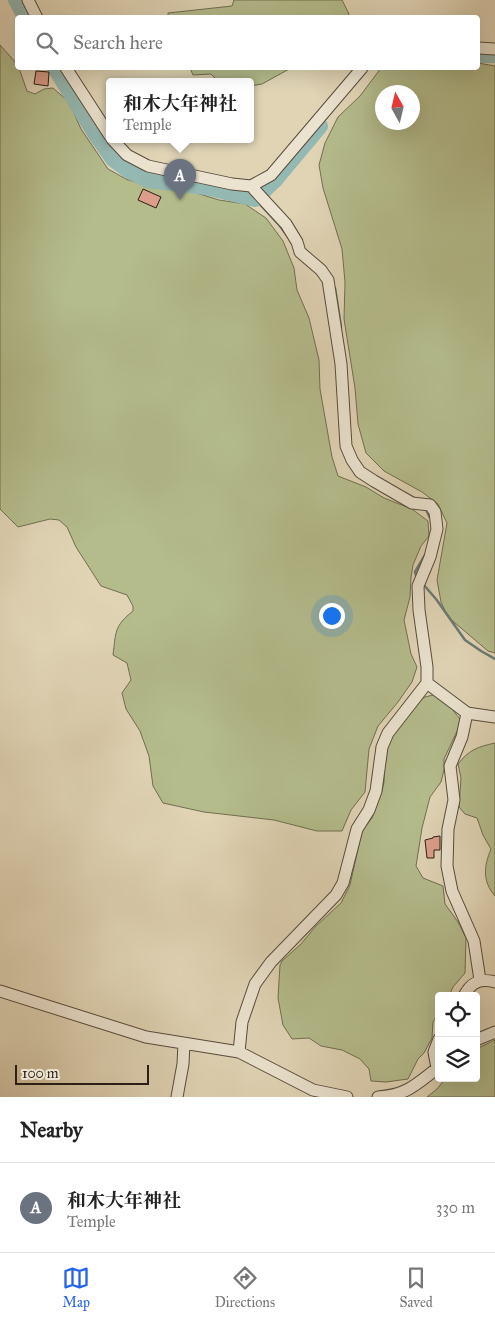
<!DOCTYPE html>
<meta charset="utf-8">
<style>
body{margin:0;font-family:"IM FELL Great Primer","Noto Serif JP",serif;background:#f2f2f2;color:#222}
.controls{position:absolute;right:15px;bottom:15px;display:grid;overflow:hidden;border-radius:5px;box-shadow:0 5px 20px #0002}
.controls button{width:45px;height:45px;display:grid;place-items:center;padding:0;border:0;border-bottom:1px solid #e0e0e0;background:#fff;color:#222;font:25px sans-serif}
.compass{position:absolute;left:375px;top:85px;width:45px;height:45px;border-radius:50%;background:#fff;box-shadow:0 5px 20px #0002;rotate:352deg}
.scale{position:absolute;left:15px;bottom:12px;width:134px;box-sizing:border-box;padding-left:5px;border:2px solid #2b1f16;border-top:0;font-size:14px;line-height:18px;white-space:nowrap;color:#2b1f16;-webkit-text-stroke:4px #ebe3cf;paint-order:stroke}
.you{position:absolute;left:331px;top:615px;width:18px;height:18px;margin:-12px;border:4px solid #fff;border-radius:50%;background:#1a73e8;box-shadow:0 0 0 8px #1a73e833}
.badge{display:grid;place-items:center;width:32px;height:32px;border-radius:50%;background:#2563eb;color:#fff;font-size:16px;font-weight:700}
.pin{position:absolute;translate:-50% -41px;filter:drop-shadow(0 1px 2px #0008)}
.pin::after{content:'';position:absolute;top:26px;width:18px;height:15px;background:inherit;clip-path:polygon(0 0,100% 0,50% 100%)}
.popup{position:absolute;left:106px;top:78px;width:148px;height:65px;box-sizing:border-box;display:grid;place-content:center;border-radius:5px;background:#fff;filter:drop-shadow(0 1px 4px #0005);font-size:16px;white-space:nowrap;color:#767676}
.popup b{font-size:19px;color:#222}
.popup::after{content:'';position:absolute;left:50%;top:100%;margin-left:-10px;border:10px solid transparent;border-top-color:#fff}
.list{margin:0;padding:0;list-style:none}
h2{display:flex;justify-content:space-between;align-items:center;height:65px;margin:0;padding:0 20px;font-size:21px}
h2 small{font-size:16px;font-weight:400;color:#767676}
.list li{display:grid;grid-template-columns:32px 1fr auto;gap:15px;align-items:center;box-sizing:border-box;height:90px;padding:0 20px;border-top:1px solid #e0e0e0}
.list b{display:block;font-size:19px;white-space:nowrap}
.list p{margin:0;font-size:16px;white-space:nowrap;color:#767676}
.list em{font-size:16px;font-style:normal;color:#767676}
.icon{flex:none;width:28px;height:28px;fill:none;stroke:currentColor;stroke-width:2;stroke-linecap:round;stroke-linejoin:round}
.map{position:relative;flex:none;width:495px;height:1097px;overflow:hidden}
.search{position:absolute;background:#fff;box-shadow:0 5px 20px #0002;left:15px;right:15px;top:15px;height:55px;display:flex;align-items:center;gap:12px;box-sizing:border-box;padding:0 18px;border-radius:5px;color:#767676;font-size:19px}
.sheet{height:155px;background:#fff}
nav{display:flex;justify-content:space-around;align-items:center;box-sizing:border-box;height:70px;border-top:1px solid #e0e0e0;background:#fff;font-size:14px;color:#767676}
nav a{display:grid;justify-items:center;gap:2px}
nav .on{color:#2563eb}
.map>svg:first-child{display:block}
</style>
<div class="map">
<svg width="495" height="1097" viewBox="0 0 495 1097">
<rect width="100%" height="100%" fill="#e0d4b5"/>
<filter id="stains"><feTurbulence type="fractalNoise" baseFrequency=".004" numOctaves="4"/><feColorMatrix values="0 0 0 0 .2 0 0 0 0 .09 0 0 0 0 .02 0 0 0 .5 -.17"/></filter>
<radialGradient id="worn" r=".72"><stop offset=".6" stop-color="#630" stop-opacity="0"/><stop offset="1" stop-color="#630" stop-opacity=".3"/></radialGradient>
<!-- green -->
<path fill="#b4bc8c" stroke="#706e51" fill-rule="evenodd" d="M234,0h108l7,14 -3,4 -178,-1v-4l64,-7z
M0,45l17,19 1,4h1l8,23 8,3 9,-5 9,-1 16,14 12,27 27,40 18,10 19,6 45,6 29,9 26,4 21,14 17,23 11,27 3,22 12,28 10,42 1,29 12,68 6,19 28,11 18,11 28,11 16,12 1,15 -8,10 -8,19 -2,12 -1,20 -6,23 7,34 6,13 -5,15 -14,20 -20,24 -9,23 -4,43 -14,18 -9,21h-25l-43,-11 -70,-8 -41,-9 -10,-17 -4,-30 -9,-25 -14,-22 -4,-16 9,-13 -4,-17 -14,-8c3,-23 1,-29 20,-44v-5l-6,-11 -26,-9 -25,-39 -9,-20 -8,-7 -9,-1 -32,8 -18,-18z
M478,63l17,3v587l-7,-2 -40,-34 -7,-15 -4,-22 10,-57 -9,-19 -16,-12 -38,-21 -18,-18 -8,-29 -3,-36 -11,-69 1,-37 -3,-33 -19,-61 -4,-23 6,-22 13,-26 22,-21 21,-28h97zM382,92h30v30h-30z
M190,68h101l-29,16 -12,2v-5h-32l-7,-7 -18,1z
M433,695c13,2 19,15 27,24l-1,8 -15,32v11l-3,12 -11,15 -8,31 -6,38 7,12 20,8 2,18 13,18 8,16 -1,35 -12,14 -4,9h-10v17l-6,9 -1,16 -8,15 -6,6 -10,20 -22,3 -15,-1 -2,-12 -9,-10 -18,-9 -21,-4 -12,-8 -17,1 -9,-14 -5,-27 2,-33 2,-4 19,-17 15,-18 25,-23 9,-18 12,-54 10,-13 10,-27 2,-9 1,-26 6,-19 24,-34 10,-6z
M495,743v153c-13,-15 -11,-30 -4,-47l-8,-14 -6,-17 -12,-4 -6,-7 2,-29 -3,-14c11,-14 19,-17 37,-21z
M495,1040v57h-68l10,-8 9,-11h30v-29z"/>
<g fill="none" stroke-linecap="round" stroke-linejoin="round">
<!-- stream -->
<path stroke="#6a7b74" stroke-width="2.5" d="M255,199l25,27 8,11
M335,288l6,39
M405,493l13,7
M425,507l5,11
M417,578l-2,-6 10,-17
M423,584l13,15 29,41 16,11 14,8"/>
<!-- river -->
<path stroke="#94b8b2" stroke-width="16" d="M16,0l10,18
M478,55h17
M55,68l41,67 17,24 15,11 20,10 57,7 50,12 19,-18 46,-55"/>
</g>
<!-- building -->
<path fill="#dc9e8b" stroke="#2b1f16" d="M36,71l13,1 -1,14 -14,-2z
M143,189l18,8 -5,11 -18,-8z
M440,836v14h-6v8h-7l-2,-18 8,-2v-1z"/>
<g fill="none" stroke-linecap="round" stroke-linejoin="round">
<!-- minor casing -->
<g stroke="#584c3e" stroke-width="13">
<path id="minor" d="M28,0l9,18
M478,48l17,1
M66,68l44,68
M112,139l15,16 21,11 84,18 19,2 20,-11 91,-107
M427,683l40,30 28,4
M467,713l-5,24 -12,29 4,34 -6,29 -1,37 5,25 22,50 6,39
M0,991l146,46 93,15 74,38 34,7
M464,996c7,-14 16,-18 31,-14
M476,1040l19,-8
M239,1052l3,-30 13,-38 16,-22 65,-67 7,-12 14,-54 12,-19 7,-19 6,-44 6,-14 39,-50v-16l-8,-57 -1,-24 12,-29 7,-28 -2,-17 -5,-7 -18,-2 -38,-22 -14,-9 -8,-12 -6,-14 -5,-82 -13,-84 -7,-10 -21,-18 -3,-10 -11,-18 -35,-38
M437,1068l-3,-16 5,-13
M177,1097l6,-33 1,-21
M378,1097c30,-2 38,-13 61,-30"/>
</g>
<!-- minor -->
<use href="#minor" stroke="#ebe3cf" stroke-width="11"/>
</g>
<rect width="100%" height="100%" filter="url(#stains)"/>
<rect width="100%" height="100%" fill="url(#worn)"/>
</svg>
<div class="controls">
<button><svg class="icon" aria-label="locate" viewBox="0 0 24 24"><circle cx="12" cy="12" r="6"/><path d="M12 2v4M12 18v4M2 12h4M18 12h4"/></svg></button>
<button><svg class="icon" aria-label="layers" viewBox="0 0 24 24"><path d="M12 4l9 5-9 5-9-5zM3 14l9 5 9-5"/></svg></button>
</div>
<svg class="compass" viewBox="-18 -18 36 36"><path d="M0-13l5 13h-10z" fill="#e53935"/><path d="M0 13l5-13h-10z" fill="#767676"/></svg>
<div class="scale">100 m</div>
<div class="you"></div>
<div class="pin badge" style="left:180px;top:200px;background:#6b7280">A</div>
<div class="popup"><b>和木大年神社</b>Temple</div>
<div class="search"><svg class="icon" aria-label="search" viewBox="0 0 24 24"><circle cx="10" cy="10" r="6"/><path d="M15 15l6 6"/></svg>Search here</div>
</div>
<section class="sheet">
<h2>Nearby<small></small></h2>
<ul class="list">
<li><span class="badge" style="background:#6b7280">A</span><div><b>和木大年神社</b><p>Temple</p></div><em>330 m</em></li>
</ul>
</section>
<nav>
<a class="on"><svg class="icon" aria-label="map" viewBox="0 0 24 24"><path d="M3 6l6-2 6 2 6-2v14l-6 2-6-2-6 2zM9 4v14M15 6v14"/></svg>Map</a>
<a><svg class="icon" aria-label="directions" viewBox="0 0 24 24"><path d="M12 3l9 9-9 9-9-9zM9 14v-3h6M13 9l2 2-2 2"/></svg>Directions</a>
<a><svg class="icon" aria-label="saved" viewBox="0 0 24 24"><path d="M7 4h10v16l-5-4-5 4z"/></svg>Saved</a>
</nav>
